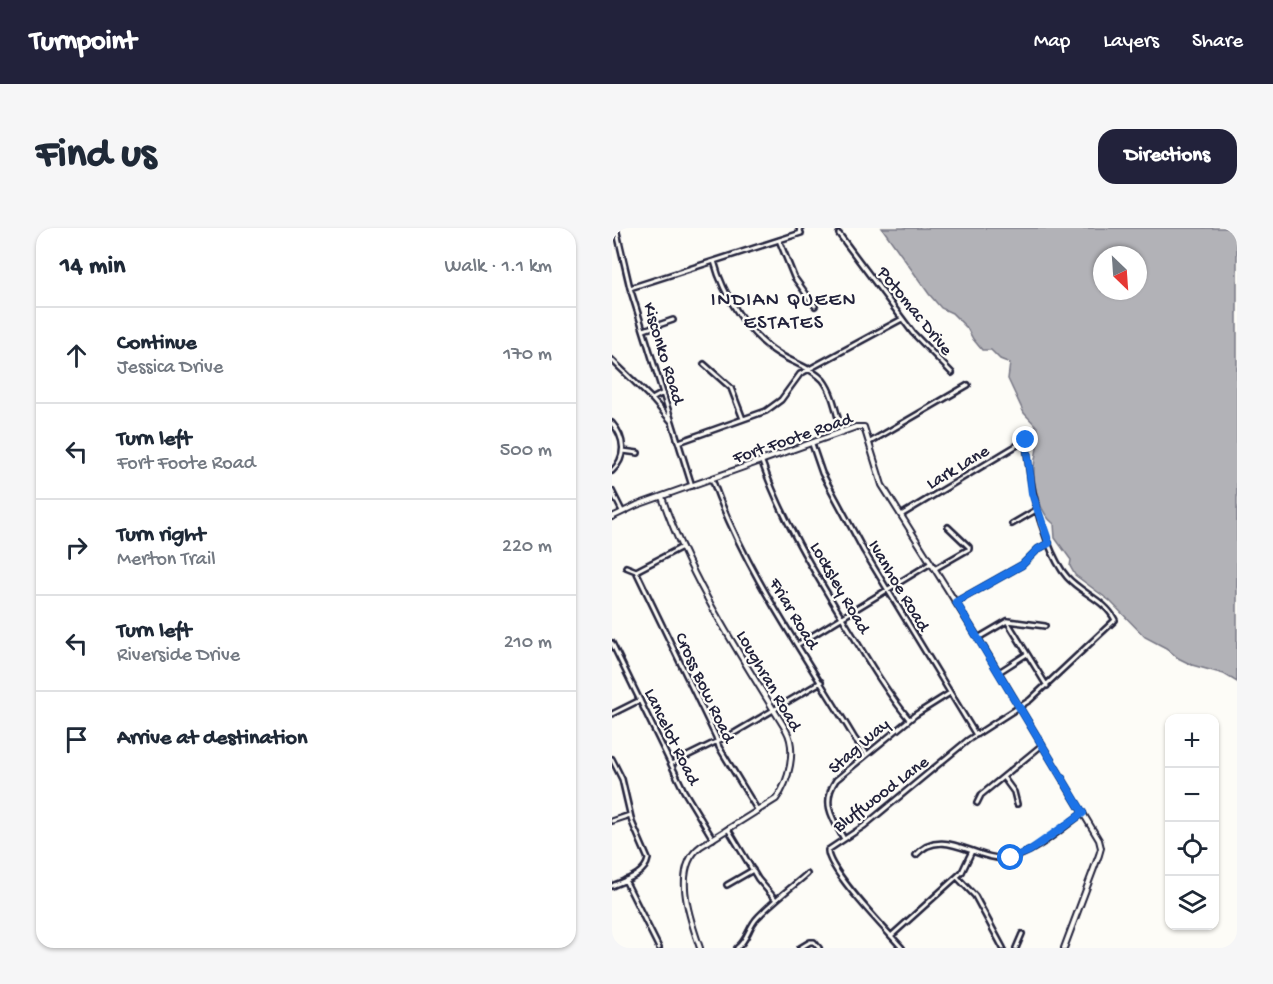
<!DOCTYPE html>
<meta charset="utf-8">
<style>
body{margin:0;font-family:"Gochi Hand",sans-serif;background:#f6f6f7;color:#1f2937}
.controls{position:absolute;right:18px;bottom:18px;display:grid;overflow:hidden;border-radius:12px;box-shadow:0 2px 4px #0004}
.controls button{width:54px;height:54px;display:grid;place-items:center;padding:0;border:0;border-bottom:2px solid #e0e1e3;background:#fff;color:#1f2937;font:30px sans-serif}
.compass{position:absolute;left:481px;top:18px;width:54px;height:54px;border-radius:50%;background:#fff;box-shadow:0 2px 4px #0004;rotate:155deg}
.stop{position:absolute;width:18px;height:18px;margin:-14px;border:4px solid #1a73e8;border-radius:50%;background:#fff}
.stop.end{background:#1a73e8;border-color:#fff;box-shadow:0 2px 6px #0008}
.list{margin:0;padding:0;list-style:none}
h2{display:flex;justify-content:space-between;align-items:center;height:78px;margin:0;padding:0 24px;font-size:26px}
h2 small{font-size:20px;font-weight:400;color:#747a83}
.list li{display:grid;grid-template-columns:39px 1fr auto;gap:18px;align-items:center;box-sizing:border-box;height:96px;padding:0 24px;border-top:2px solid #e0e1e3}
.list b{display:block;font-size:22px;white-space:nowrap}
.list p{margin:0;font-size:20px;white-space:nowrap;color:#747a83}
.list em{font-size:20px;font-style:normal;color:#747a83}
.icon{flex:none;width:33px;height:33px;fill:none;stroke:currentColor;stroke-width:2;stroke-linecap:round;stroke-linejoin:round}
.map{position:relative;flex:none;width:625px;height:720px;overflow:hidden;border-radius:18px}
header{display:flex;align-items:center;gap:36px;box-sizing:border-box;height:84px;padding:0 30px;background:#22223b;color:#fff}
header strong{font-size:28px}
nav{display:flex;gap:33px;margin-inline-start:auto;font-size:21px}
.intro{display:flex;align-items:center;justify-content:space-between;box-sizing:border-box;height:144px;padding:0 36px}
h1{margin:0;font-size:42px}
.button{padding:15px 27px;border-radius:18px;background:#22223b;color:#fff;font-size:21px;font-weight:700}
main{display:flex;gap:36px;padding:0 36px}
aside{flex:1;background:#fff;border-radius:18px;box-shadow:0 2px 4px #0004}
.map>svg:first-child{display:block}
</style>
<header>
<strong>Turnpoint</strong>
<nav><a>Map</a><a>Layers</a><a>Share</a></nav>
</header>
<div class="intro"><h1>Find us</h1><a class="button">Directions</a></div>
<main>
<aside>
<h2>14 min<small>Walk · 1.1 km</small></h2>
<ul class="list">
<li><svg class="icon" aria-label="ahead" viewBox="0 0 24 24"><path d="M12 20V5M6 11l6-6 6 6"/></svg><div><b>Continue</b><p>Jessica Drive</p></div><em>170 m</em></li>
<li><svg class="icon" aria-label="left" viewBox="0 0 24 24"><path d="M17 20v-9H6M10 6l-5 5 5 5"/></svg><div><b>Turn left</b><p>Fort Foote Road</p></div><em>500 m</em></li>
<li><svg class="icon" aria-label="right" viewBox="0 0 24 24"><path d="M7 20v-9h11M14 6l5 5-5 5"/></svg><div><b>Turn right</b><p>Merton Trail</p></div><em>220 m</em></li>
<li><svg class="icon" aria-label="left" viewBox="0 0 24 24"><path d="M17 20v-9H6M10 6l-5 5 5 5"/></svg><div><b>Turn left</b><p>Riverside Drive</p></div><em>210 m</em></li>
<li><svg class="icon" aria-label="arrive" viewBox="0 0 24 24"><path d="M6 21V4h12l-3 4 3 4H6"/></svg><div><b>Arrive at destination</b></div></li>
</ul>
</aside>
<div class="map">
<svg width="625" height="720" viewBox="0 0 625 720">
<rect width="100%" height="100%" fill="#fdfcf7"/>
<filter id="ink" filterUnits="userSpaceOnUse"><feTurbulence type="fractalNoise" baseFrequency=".0167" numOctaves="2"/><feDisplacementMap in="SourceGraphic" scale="12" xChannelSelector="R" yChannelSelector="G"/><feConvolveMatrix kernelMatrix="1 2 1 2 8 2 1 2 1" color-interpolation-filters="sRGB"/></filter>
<g filter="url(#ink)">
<!-- water -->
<path fill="#b2b2b7" stroke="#787885" stroke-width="1.5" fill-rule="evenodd" d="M270,0h355v454l-13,-8 -32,-9 -14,-7 -12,-10 -21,-11 -35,-36 -35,-26 -5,-9 1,-6 -16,-22 -1,-14c-15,-11 -21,-40 -20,-57 1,-13 6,-26 4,-39l-14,-15 -16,-34 2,-16 -10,-4 -9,-9h-9l-9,-11 -6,-11 -15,-15 -11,-5 -12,-14zM490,27h36v36h-36z"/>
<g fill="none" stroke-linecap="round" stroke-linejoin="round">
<!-- minor casing -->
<g stroke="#22223b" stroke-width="8">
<path id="minor" d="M4,0l14,60 62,198
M227,6l74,99 39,40
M167,12l15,37 21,29
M102,33c9,34 34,74 65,93 14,9 33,14 44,26 11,14 14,37 19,53
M18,60l171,-55 -2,-5
M32,102l29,-10
M0,132l40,39 19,22
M92,136l27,24 12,31
M40,171l11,-6
M0,195c13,15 15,34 0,48
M67,214l87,-31 15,-11 19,-26 102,-55
M258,214l98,-57
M200,216l10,29 42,78 112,184
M11,223l15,2
M150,234c20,57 52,110 84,162 20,33 39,66 63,95
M100,251c33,93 93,176 143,260l12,15
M0,263l10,20
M289,287l125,-75c3,37 8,66 21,100 5,13 11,27 20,37 14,16 38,23 48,43l-85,80 -62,40 -104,86 -36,24c-2,18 59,81 74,98
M400,296l24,-14
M14,339l10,4
M324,340l33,-19v-2l-21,-20
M24,343l80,166 3,10 39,64
M24,343l46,-24
M344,374l66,-37 16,-16 11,-6
M395,393l40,65
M396,393l37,5
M366,410l29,-17
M0,415l72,148 29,48
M185,417l134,-82
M387,444l28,-18
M0,486l28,-14
M0,531l10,20 10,43 16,37c-3,16 -23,21 -36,27
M59,536l65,-32 85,-50
M391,549l11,15 3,12
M365,575l4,-8 61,-50
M0,593l18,-6
M116,601l30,50 18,21
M232,611c-12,-21 -23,-37 -8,-59l79,-65 35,-22
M304,627c26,-30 61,7 92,3 24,-2 55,-31 75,-45
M345,649l18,19 28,52
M13,652l34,68
M115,657l26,-15
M279,708l71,-64 10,-21
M125,720c11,-8 11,-21 21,-31 15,-16 33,-29 49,-43
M188,720l10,-6h4l5,6
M404,720l6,-14"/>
</g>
<!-- tertiary casing -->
<g stroke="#22223b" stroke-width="8">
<path id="tertiary" d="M50,269c28,83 79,159 124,233 11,19 3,52 -10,69l-75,47c-30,22 -11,73 -1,102
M0,289l25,-12 219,-78h8l18,58 96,153 121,202 2,8 -2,7 -35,93"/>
</g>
<!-- minor -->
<use href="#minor" stroke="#fdfcf7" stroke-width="3"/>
<!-- tertiary -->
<use href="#tertiary" stroke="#fdfcf7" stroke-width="4"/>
</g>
</g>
<g fill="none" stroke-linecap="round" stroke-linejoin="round" filter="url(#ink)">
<!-- route -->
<path stroke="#1a73e8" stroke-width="8" d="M399,630l18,-7 54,-38 -127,-211 66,-37 16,-16 11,-6 -17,-50 -6,-53"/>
</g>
<g text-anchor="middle" stroke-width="4.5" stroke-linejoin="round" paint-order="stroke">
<!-- street labels -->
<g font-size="18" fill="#22223b" stroke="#fdfcf7">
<text transform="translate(304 82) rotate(51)" y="6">Potomac Drive</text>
<text transform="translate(53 125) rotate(73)" y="6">Kisconko Road</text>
<text transform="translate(180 209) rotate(-19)" y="6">Fort Foote Road</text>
<text transform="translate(345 238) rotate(-31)" y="6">Lark Lane</text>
<text transform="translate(288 357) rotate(59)" y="6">Ivanhoe Road</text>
<text transform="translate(229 359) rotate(60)" y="6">Locksley Road</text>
<text transform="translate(183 385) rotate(59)" y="6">Friar Road</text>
<text transform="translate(158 452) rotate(60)" y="6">Loughran Road</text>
<text transform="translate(94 459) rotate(65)" y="6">Cross Bow Road</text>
<text transform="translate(61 508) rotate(64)" y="6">Lancelot Road</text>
<text transform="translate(246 517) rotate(-41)" y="6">Stag Way</text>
<text transform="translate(268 565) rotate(-37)" y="6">Bluffwood Lane</text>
</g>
<!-- neighbourhood labels -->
<g font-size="20" letter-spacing="1.5" fill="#22223b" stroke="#fdfcf7">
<text x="172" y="77">INDIAN QUEEN<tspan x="172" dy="23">ESTATES</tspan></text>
</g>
</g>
</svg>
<div class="controls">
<button>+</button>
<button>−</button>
<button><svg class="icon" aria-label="locate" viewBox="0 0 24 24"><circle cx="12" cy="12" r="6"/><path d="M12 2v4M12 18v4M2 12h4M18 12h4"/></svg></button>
<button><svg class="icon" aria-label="layers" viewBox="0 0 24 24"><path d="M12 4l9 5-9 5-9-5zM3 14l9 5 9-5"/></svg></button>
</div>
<svg class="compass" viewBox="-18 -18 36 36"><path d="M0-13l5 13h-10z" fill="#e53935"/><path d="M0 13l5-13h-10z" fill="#747a83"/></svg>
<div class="stop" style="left:399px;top:630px"></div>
<div class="stop end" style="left:414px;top:212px"></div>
</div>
</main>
